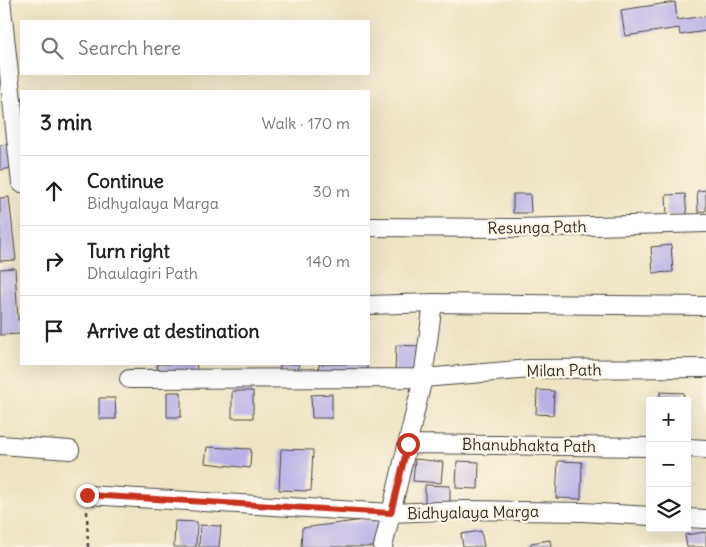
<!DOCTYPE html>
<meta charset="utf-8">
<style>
body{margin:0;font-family:Delius,sans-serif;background:#f2f2f2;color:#202124}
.controls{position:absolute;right:15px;bottom:15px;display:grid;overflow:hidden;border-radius:0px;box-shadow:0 5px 20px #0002}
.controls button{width:45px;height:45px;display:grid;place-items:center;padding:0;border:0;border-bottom:1px solid #e0e0e0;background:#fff;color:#202124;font:25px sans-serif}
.stop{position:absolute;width:15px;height:15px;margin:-11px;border:4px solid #c8321e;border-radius:50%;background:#fff}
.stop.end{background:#c8321e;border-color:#fff;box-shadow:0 1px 5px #0008}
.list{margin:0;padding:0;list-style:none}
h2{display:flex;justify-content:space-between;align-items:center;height:65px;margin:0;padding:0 20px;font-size:21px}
h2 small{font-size:16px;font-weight:400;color:#757577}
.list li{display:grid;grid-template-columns:32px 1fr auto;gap:15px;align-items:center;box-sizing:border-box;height:70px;padding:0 20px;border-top:1px solid #e0e0e0}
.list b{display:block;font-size:19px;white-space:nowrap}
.list p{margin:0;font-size:16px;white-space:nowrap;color:#757577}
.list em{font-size:16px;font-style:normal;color:#757577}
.icon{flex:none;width:28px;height:28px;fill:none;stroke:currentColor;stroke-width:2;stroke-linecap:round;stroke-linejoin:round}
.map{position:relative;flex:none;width:706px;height:547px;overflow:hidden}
.search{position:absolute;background:#fff;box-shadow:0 5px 20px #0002;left:20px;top:20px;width:350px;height:55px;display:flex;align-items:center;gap:12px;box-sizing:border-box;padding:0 18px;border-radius:0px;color:#757577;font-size:19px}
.panel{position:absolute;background:#fff;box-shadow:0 5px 20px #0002;left:20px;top:90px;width:350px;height:275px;border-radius:0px}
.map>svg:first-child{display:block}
</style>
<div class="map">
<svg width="706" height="547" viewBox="0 0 706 547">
<rect width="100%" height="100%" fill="#fcf5e5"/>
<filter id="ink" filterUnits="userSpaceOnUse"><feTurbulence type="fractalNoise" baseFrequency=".02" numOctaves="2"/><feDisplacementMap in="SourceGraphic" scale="10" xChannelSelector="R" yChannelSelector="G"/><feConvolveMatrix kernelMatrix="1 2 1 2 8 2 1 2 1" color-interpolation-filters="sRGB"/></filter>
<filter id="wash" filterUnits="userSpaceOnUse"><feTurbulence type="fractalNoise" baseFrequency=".0096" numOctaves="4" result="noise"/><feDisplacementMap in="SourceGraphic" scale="20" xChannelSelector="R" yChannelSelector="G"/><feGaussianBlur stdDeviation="1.12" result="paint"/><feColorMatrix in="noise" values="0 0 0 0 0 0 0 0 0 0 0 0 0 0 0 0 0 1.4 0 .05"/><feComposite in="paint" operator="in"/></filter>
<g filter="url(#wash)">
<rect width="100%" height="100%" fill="#eee4c4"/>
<g id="blocks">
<!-- building -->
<path fill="#b8b0e7" d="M675,2l2,18 29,-4v15l-26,4 -1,-7 -54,8 -4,-26z
M9,144l4,24 -13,2v-25z
M706,190v21l-8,1 -1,-21z
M513,194h17l1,19h-18z
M685,194l2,21 -20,1 -1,-21z
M9,197l7,63 -16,1v-63z
M671,245l2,27 -20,1 -2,-26z
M15,268l3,52h3v14l-21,1v-66z
M396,345l23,1 -3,26h-21z
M157,364h40l-1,9 -38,1z
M280,364h19l-1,10 -18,-3z
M319,364h48v7l-49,3z
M537,390l17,1 -1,24 -17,-1z
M232,391h21v27h-21z
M167,392h14v25h-14z
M660,392l24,1 -1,8h-23z
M332,394v24h-20l-1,-23z
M99,398h16l1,21h-17z
M207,447l44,2 -1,19 -45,-5z
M281,449l32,1 -2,41 -32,-1z
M415,459l28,3 -2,21 -28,-2z
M457,461l22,1 -1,27 -22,-1z
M558,461l24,1 -1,37 -25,-1z
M425,485l25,1v21h-25z
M379,518l2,1 -3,28h-77l1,-19z
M175,521l22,1 -1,25h-22z
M200,525l21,1 -2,21h-20z
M481,531l3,16h-21l-2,-13z
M706,532v15h-19l-2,-12z
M550,540l1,7h-20v-4z"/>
</g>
</g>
<g filter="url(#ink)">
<use href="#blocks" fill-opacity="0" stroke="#484742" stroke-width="1"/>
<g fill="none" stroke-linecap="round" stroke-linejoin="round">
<!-- street casing -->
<g stroke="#484742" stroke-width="20">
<path id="street" d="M1,0l20,183
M369,227l149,1 188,-5
M433,303l273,3
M369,305l64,-2 -10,75 -32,135 74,-3 118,2 67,4
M129,379l294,-1 107,-9 176,-1
M409,444l241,3
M0,445l70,5
M687,448l19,1
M87,495l304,18 -8,34
M687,518l19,1"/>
</g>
<!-- path -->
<path stroke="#484742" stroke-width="2.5" stroke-dasharray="4 4" stroke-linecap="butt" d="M87,511l1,36"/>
<!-- street -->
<use href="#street" stroke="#fff" stroke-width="18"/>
</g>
</g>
<g fill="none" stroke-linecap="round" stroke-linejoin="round" filter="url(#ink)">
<!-- route -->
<path stroke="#c8321e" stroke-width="6" d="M87,495l304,18 17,-69"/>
</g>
<g text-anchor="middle" stroke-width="5" stroke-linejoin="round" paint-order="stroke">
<!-- street labels -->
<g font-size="16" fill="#2b2b2b" stroke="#fcf5e5">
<text transform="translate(537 227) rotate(-1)" y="6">Resunga Path</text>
<text transform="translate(564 370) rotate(-1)" y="6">Milan Path</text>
<text transform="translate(529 445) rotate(1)" y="6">Bhanubhakta Path</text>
<text transform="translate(473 512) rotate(-1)" y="6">Bidhyalaya Marga</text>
</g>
</g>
</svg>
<div class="controls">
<button>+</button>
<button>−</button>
<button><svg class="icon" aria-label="layers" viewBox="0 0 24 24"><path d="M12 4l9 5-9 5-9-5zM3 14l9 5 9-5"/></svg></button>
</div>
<div class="stop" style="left:408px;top:444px"></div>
<div class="stop end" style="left:87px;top:495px"></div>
<div class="search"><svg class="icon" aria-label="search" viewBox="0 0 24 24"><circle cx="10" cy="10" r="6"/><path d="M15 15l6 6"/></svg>Search here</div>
<section class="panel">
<h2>3 min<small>Walk · 170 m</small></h2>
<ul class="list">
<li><svg class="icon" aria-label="ahead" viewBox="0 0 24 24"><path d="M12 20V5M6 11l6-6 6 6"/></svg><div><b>Continue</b><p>Bidhyalaya Marga</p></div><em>30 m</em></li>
<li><svg class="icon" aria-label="right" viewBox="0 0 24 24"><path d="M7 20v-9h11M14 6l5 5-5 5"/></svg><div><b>Turn right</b><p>Dhaulagiri Path</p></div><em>140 m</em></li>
<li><svg class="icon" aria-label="arrive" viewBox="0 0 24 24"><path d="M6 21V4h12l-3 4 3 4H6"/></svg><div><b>Arrive at destination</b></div></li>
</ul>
</section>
</div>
